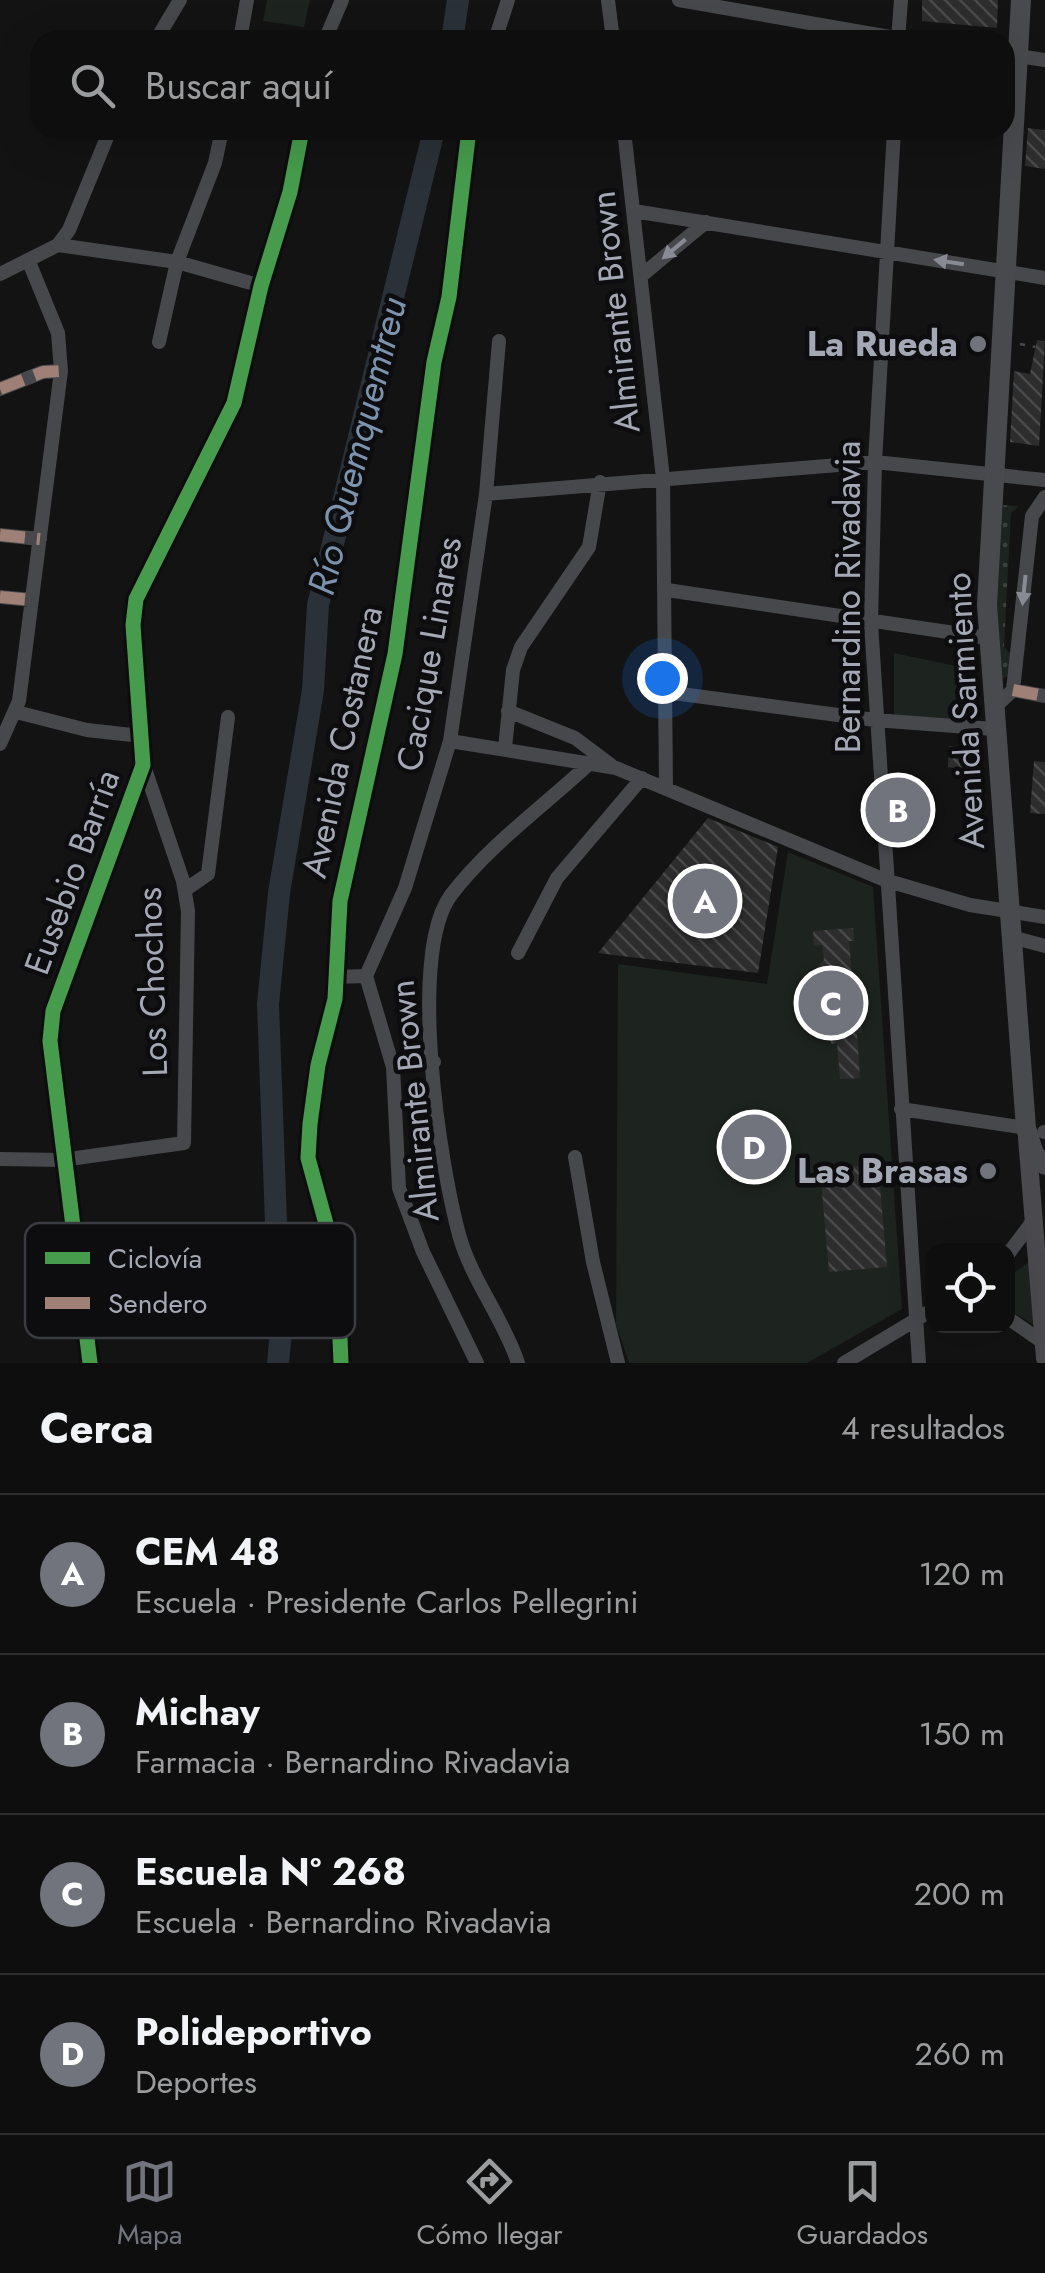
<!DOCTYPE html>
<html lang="es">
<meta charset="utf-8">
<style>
body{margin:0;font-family:Jost,sans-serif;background:#171717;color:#f1f3f6}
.controls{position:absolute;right:30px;bottom:30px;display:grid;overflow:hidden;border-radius:20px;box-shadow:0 10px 40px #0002}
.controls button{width:90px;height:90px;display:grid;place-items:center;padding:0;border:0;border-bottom:2px solid #2e2e2e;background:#0e0e0e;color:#f1f3f6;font:50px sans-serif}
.you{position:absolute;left:662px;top:678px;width:35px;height:35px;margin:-25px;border:8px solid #fff;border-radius:50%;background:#1a73e8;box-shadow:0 0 0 15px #1a73e833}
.badge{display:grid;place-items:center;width:65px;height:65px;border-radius:50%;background:#71747c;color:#fff;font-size:32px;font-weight:700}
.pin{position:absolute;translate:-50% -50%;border:5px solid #fff;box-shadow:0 2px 10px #0006}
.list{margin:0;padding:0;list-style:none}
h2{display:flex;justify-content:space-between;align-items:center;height:130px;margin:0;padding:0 40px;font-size:42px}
h2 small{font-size:32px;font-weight:400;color:#9b9c9e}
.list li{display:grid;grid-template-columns:65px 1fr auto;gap:30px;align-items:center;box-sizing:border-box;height:160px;padding:0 40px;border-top:2px solid #2e2e2e}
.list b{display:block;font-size:38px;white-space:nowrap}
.list p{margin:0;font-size:32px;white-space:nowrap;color:#9b9c9e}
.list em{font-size:32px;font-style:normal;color:#9b9c9e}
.icon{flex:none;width:55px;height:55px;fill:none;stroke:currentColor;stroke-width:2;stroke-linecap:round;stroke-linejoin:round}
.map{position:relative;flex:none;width:1045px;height:1363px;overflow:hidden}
.search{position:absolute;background:#0e0e0e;box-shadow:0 10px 40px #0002;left:30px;right:30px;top:30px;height:110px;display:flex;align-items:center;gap:25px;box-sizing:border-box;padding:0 35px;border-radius:30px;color:#9b9c9e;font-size:38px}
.sheet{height:770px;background:#0e0e0e}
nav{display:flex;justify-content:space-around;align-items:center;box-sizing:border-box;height:140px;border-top:2px solid #2e2e2e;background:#0e0e0e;font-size:28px;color:#9b9c9e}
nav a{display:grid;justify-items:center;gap:5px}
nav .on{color:#71747c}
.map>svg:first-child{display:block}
</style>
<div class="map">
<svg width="1045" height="1363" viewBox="0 0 1045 1363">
<defs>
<pattern id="grass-dots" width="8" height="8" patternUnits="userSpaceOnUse" patternTransform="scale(2.5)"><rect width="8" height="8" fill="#1d231e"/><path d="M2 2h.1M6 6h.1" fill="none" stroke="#3b403c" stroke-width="1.8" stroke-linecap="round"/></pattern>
<pattern id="building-back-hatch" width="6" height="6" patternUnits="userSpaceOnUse" patternTransform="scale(2.5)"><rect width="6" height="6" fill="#2d2d2e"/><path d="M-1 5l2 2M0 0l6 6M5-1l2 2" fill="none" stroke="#48494a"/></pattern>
</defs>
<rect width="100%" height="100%" fill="#131313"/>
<!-- grass -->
<path fill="url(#grass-dots)" d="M1003,505l16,1 -8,7 -7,134 8,8 -1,20 -10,4 -6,-75z"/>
<!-- park -->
<path fill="#1d231e" d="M267,0h43l-6,27 -41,-6z
M894,653l71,15v55l-71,-8z
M788,852l85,35 29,422 -95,54h-178l-13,-39 2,-360 149,20z
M1029,1262l5,63 -26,-16v-32z"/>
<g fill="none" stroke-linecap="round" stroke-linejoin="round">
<!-- river -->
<path stroke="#2a3138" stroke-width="22" d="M452,40l6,-40
M278,1363l5,-53 -5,-33 -10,-273 11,-111 34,-203 5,-85 116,-475"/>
</g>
<!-- building -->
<path fill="url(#building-back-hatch)" d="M922,0h76l-1,28 -75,-7z
M1028,128l17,2v39l-20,-3z
M1037,340l8,1 -6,105 -29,-4 4,-71 16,3z
M949,746l8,1 10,13 1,17 -15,-2 1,-7 -6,-1z
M1034,761l11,1v52l-15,-1z
M708,818l70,29 -20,126 -160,-20z
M853,928l1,13h-5l4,46 -13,1 3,34 17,-2 2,13h-5l3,45 -20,1 -3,-36 -6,1 -1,-7h-8l-6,-67 8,-11 -2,-14 -8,1 -1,-15z
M878,1164l9,103 -58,5 -9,-103z"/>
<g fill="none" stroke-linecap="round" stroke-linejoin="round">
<!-- path -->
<path stroke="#494a4e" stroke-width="2.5" stroke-dasharray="5 8" stroke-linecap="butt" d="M1020,344l15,3"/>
<!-- minor -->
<path stroke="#47484c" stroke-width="14" d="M608,0l5,40
M679,0l228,40
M156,40l24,-40
M240,40l7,-40
M325,40l17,-40
M495,40l13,-40
M898,40l3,-40
M1005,54l40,6
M624,130l39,348 3,309
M894,130l-19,332 -4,161 48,740
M634,211l411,67
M58,245l119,17 84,24
M0,274l58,-29 11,-15 41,-100
M641,276l65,-54
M159,342l18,-80 38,-99 7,-33
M0,389l43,-17 18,-1
M486,494l389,-32 170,18
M0,535l40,4
M667,590l321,48
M0,597l32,3
M1013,690l32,6
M666,692l209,28 119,9
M992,710l21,-20 19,-174 13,-19
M508,711l67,27 36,27
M16,712l71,18 54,6
M450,741l166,27 269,112 85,25 75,12
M0,744l19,-43 42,-330 -3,-38 -29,-71
M505,748l8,-78 8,-23 68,-100 11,-65
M185,890l23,-16 20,-157
M1011,937l34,9
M518,953l39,-75 85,-100
M335,977l31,-1
M393,1067l41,-5
M901,1109l125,19
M1044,1132h1
M575,1157l18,105 25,101
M0,1159l62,1 122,-17 4,-232 -5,-30 -39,-115
M1008,1254l25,-33
M1008,1318l36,25
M90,1363l-40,-322 3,-30 90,-246 -10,-140 3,-26 98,-196 27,-117 29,-94 12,-62
M341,1363l-4,-99 -29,-106 2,-34 8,-59 17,-66 5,-98 55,-247 39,-292 15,-65 20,-167
M477,1363l-54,-111 -24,-64 -6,-121 -27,-91 39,-88 45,-147 36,-247 13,-153
M518,1363c-14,-43 -45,-81 -58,-125 -20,-71 -53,-284 -9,-343 37,-49 94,-90 138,-131
M844,1363l88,-53"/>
<!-- major -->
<path stroke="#4a4a4e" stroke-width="18" d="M1027,1138l18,220"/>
<!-- highway -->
<path stroke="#494a4d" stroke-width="20" d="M1021,0l-34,605 39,523 8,26 11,11"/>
<!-- quiet -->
<path stroke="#9e8076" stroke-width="12" stroke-dasharray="25 12" stroke-linecap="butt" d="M0,389l43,-17 18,-1
M0,535l40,4
M0,597l32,3
M1013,690l32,6"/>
<!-- cycleway casing -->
<g stroke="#0d0d0f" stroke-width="21">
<path id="cycleway" d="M90,1363l-40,-322 3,-30 90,-246 -10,-140 3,-26 98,-196 27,-117 29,-94 12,-62
M341,1363l-4,-99 -29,-106 2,-34 8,-59 17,-66 5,-98 55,-247 39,-292 15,-65 20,-167"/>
</g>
<!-- cycleway -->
<use href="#cycleway" stroke="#469c4c" stroke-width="15"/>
</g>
<!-- one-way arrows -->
<defs><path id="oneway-solid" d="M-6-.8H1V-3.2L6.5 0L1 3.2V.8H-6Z" transform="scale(2.5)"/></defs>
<g fill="#888b95">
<use href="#oneway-solid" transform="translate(674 249) rotate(140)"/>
<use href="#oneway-solid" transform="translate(949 262) rotate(-171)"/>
<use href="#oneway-solid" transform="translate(1024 590) rotate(96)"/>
</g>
<!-- markers -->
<g fill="#71747c" stroke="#0d0d0f" stroke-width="4">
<circle cx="978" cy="344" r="10"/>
<circle cx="988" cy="1171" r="10"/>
</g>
<g text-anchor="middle" stroke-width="9" stroke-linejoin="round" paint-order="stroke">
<!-- street labels -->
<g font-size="35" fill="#a4a8b4" stroke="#0d0d0f">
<text transform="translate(615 312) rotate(-96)" y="12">Almirante Brown</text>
<text transform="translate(848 597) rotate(-90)" y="12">Bernardino Rivadavia</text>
<text transform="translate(429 654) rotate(-80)" y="12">Cacique Linares</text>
<text transform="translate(965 711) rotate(-93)" y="12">Avenida Sarmiento</text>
<text transform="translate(342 742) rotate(-78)" y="12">Avenida Costanera</text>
<text transform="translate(72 872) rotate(-70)" y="12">Eusebio Barría</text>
<text transform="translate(152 982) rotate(-92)" y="12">Los Chochos</text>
<text transform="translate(414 1101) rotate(-96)" y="12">Almirante Brown</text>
</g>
<!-- poi labels -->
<g font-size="35" font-weight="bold" fill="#a4a8b4" stroke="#0d0d0f" text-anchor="end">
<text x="958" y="356">La Rueda</text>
<text x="968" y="1183">Las Brasas</text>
</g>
<!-- water labels -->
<g font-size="38" font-style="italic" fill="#7c93ae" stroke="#0d0d0f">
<text transform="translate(357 446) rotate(-76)" y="13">Río Quemquemtreu</text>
</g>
</g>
<!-- legend -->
<rect x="25" y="1223" width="330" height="115" rx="15" fill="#0d0d0f" stroke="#3a3c41" stroke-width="2.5"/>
<rect x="45" y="1252" width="45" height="12" fill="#469c4c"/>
<rect x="45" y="1297" width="45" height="12" fill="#9e8076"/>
<g font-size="28" fill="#a4a8b4">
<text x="108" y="1268">Ciclovía</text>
<text x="108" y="1313">Sendero</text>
</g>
</svg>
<div class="controls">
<button><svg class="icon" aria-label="locate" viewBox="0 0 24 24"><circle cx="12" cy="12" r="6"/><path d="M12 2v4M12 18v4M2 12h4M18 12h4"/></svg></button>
</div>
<div class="you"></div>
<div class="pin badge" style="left:705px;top:901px">A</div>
<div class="pin badge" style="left:898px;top:810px">B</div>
<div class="pin badge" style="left:831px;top:1003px">C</div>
<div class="pin badge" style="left:754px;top:1147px">D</div>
<div class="search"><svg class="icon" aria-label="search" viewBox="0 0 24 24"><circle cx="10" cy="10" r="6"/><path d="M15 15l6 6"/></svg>Buscar aquí</div>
</div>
<section class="sheet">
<h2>Cerca<small>4 resultados</small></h2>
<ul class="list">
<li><span class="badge">A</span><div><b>CEM 48</b><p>Escuela · Presidente Carlos Pellegrini</p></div><em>120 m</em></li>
<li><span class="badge">B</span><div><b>Michay</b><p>Farmacia · Bernardino Rivadavia</p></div><em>150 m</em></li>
<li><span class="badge">C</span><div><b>Escuela Nº 268</b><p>Escuela · Bernardino Rivadavia</p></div><em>200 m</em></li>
<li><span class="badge">D</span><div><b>Polideportivo</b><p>Deportes</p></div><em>260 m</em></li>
</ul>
</section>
<nav>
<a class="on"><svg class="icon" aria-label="map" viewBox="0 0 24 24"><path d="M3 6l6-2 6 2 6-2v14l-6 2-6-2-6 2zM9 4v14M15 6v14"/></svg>Mapa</a>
<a><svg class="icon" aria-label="directions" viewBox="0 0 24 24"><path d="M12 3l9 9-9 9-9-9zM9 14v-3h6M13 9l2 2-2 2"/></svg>Cómo llegar</a>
<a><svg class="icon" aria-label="saved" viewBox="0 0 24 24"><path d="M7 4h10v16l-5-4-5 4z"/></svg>Guardados</a>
</nav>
